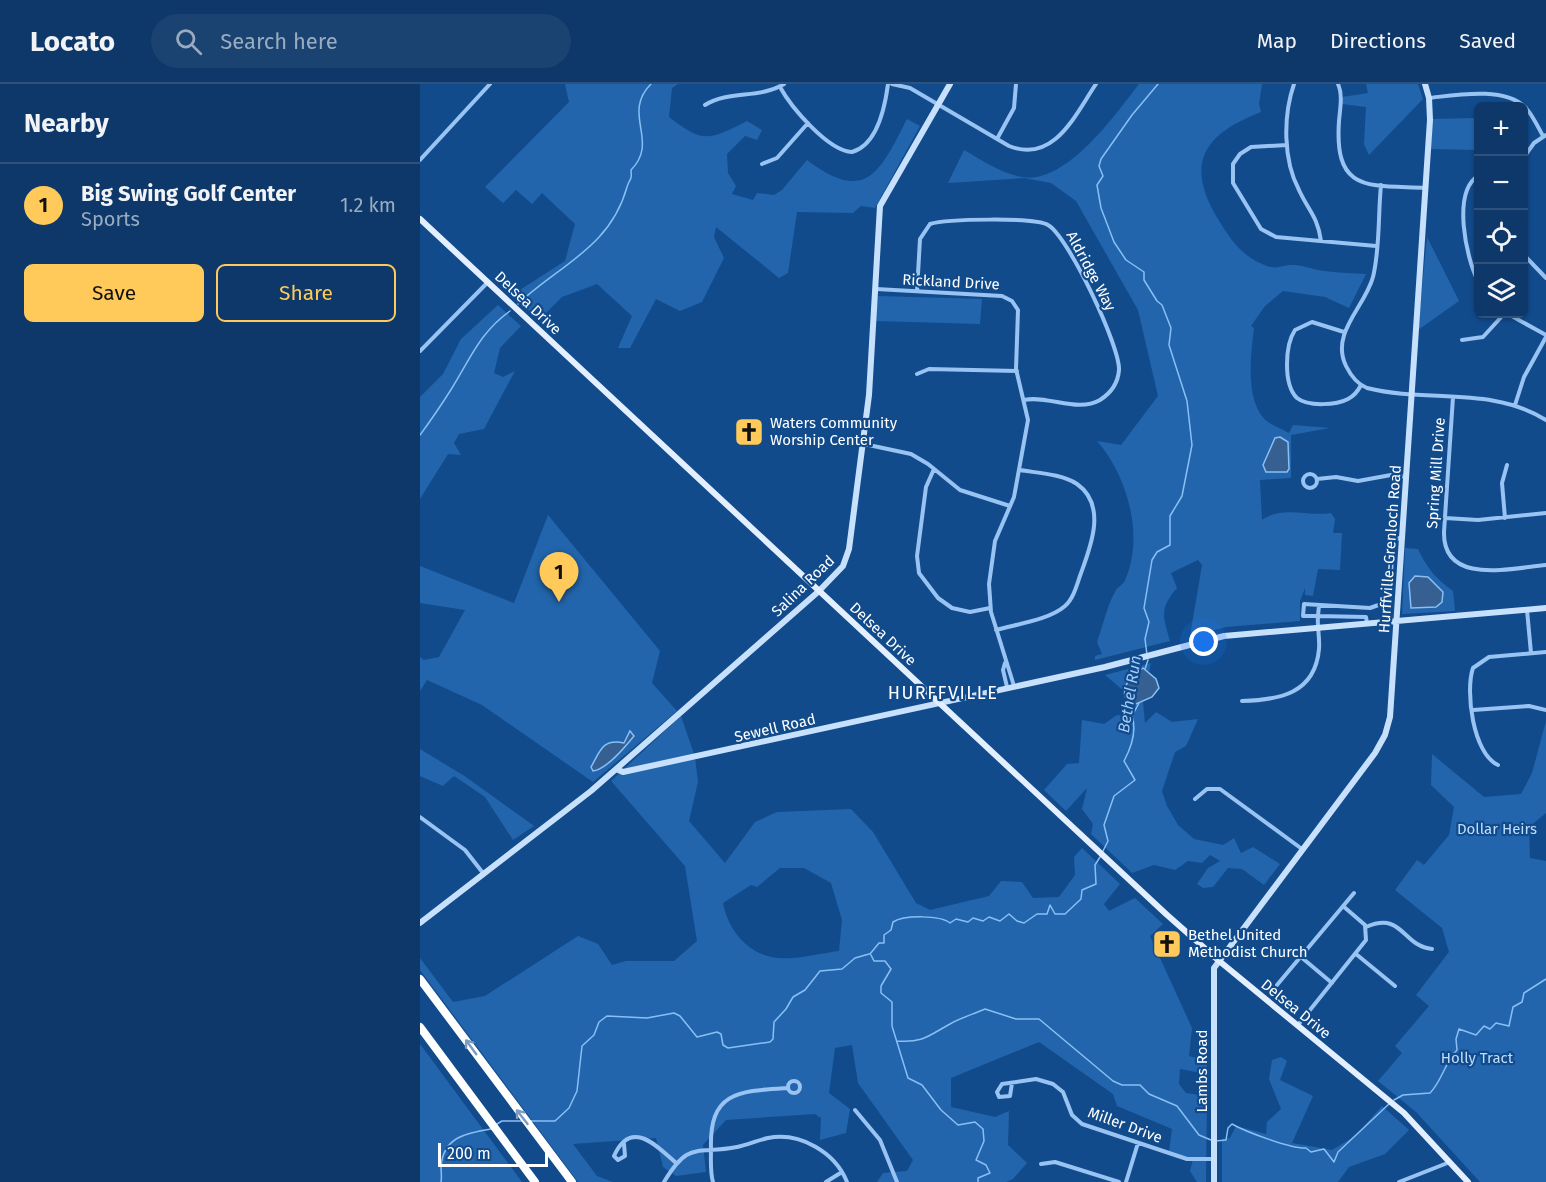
<!DOCTYPE html>
<meta charset="utf-8">
<style>
body{margin:0;font-family:"Fira Sans",sans-serif;background:#1b4371;color:#f1f3f6}
.controls{position:absolute;right:18px;top:18px;display:grid;overflow:hidden;border-radius:9px;box-shadow:0 2px 4px #0004}
.controls button{width:54px;height:54px;display:grid;place-items:center;padding:0;border:0;border-bottom:2px solid #2d527d;background:#0d3869;color:#f1f3f6;font:30px sans-serif}
.scale{position:absolute;left:18px;bottom:15px;width:110px;box-sizing:border-box;padding-left:6px;border:3px solid #fff;border-top:0;font-size:16px;line-height:21px;white-space:nowrap;color:#fff;-webkit-text-stroke:4px #114b8c;paint-order:stroke}
.you{position:absolute;left:784px;top:558px;width:21px;height:21px;margin:-15px;border:4px solid #fff;border-radius:50%;background:#1a73e8;box-shadow:0 0 0 9px #1a73e833}
.badge{display:grid;place-items:center;width:39px;height:39px;border-radius:50%;background:#ffca59;color:#111;font-size:20px;font-weight:700}
.pin{position:absolute;translate:-50% -50px;filter:drop-shadow(0 2px 3px #0008)}
.pin::after{content:'';position:absolute;top:32px;width:21px;height:18px;background:inherit;clip-path:polygon(0 0,100% 0,50% 100%)}
.list{margin:0;padding:0;list-style:none}
h2{display:flex;justify-content:space-between;align-items:center;height:78px;margin:0;padding:0 24px;font-size:26px}
h2 small{font-size:20px;font-weight:400;color:#9aacc0}
.list li{display:grid;grid-template-columns:39px 1fr auto;gap:18px;align-items:center;box-sizing:border-box;height:84px;padding:0 24px;border-top:2px solid #2d527d}
.list b{display:block;font-size:22px;white-space:nowrap}
.list p{margin:0;font-size:20px;white-space:nowrap;color:#9aacc0}
.list em{font-size:20px;font-style:normal;color:#9aacc0}
.actions{display:flex;gap:12px;padding:18px 24px}
.actions a{flex:1;padding:14px 0;border:2px solid #ffca59;border-radius:9px;text-align:center;font-size:21px;color:#ffca59}
.actions .main{background:#ffca59;color:#111}
.icon{flex:none;width:33px;height:33px;fill:none;stroke:currentColor;stroke-width:2;stroke-linecap:round;stroke-linejoin:round}
.map{position:relative;flex:none;width:1126px;height:1098px;overflow:hidden}
header{display:flex;align-items:center;gap:36px;box-sizing:border-box;height:84px;padding:0 30px;background:#0d3869;border-bottom:2px solid #2d527d}
header strong{font-size:28px}
nav{display:flex;gap:33px;margin-inline-start:auto;font-size:21px}
.search{width:420px;height:54px;background:#1b4371;display:flex;align-items:center;gap:15px;box-sizing:border-box;padding:0 21px;border-radius:33px;color:#9aacc0;font-size:22px}
main{display:flex}
aside{flex:1;background:#0d3869}
.map>svg:first-child{display:block}
</style>
<header>
<strong>Locato</strong>
<div class="search"><svg class="icon" aria-label="search" viewBox="0 0 24 24"><circle cx="10" cy="10" r="6"/><path d="M15 15l6 6"/></svg>Search here</div>
<nav><a>Map</a><a>Directions</a><a>Saved</a></nav>
</header>
<main>
<aside>
<h2>Nearby<small></small></h2>
<ul class="list">
<li><span class="badge">1</span><div><b>Big Swing Golf Center</b><p>Sports</p></div><em>1.2 km</em></li>
</ul>
<div class="actions"><a class="main">Save</a><a>Share</a></div>
</aside>
<div class="map">
<svg width="1126" height="1098" viewBox="0 0 1126 1098">
<rect width="100%" height="100%" fill="#114b8c"/>
<!-- green -->
<path fill="#2265ac" fill-rule="evenodd" d="M145,0h113l-6,4 -3,29c35,27 40,23 78,4l15,9 -5,10 -12,-4 -18,18 1,19 8,13 -4,8 21,6 4,-7 17,2 8,-5 25,-30c59,45 73,12 100,-41l13,7 -45,82 -14,-2 -8,7 -56,-1 -9,61 -9,5 -63,-51 -2,10 10,21 -22,44 -22,9 -24,-12 -26,49h-12l14,-32 -35,-32 -35,13 -23,23 -27,-25 53,-34 10,-37 -33,-31 -10,11 -16,-14 -13,13 -18,-16 84,-85z
M719,0h123l-3,20 2,8c-57,22 -77,51 -43,107 12,20 23,36 44,45 16,7 17,1 31,1 10,0 22,5 32,6 14,2 28,2 41,3l-17,34 -24,-11 -42,-6 -18,15 -14,20 3,2c-3,26 -10,75 14,94 6,4 14,7 21,11l4,-8 37,3 -39,7v43l-31,2 2,40c21,-15 45,-3 69,-7l4,6 -2,14h9l-2,37 -22,-1 -5,27 -8,-1v-7l-5,13v20l-74,6 -36,9 12,-71 -4,-5 -27,13 6,15c-18,21 -14,28 -7,53l-75,19v-4l7,-2 -5,-12c6,-16 10,-37 19,-52 3,-4 8,-6 9,-10 20,-44 2,-105 -28,-139l24,4 37,-49 -20,-86 -62,-109 -25,-18 -27,-5 -76,5 16,-33c18,10 36,23 58,27 44,8 93,-62 117,-93z
M946,0h52l5,15 -54,56 -5,-11 2,-37 -24,-3v-7l26,-4z
M1058,34v32l-47,-1 1,-30z
M1007,153l32,64 -41,29z
M458,212l104,3 -2,25 -105,-3z
M78,221l23,21 -21,22 -6,25 9,4 12,-6 -31,58 -25,5 -5,9 7,12 -13,-1 -28,45v-102l23,-23 18,-35z
M128,431l112,136 -8,32 25,28 -84,71 -111,-77 -55,-25 -7,11v-34l4,3 15,-3 26,-47 -45,-7v-37l94,37z
M985,464l13,1c9,19 18,30 35,42l2,20 -53,3z
M731,579l-2,9 9,13 -15,17 2,21 11,-11 16,10 26,-3 -12,27 -11,6 -13,39 5,15 11,19 16,14 29,6 11,-7 7,15 12,-6 27,17 -16,21 -22,-16 -14,-1 -15,19 -10,1 -6,-4 11,-16 12,-7 -10,-6 -8,8 -14,-2 -13,9 -21,-5 -22,8 -41,-39 2,-10 -11,-15 5,-21 -21,23 -22,-21 23,-26 12,-1 3,-43 22,4 13,-9 12,2 5,-14 -10,-12 -19,-16z
M261,632l14,41 3,25 -9,39 36,42 30,-41 22,-10 74,-3 22,23 43,71 14,7 59,-14 12,-15 21,1 11,16 26,-1 16,-22 -1,-18 8,-9 38,36 -16,20 5,7 26,-13 28,26 -13,12 42,92 -3,28 18,5v13l-27,-5 -1,15 7,9 21,3 -1,86h-9l-7,-11 3,-12 -24,-7 3,-23 -55,-23 -4,-12 -74,-52 -88,36v29l44,10 14,-6 -1,34 19,18 -14,16 -7,3h-129l6,-9 24,-2 6,-11 -55,-77 -6,-38 -17,3 -6,45 21,16 -4,24 -26,7 1,-22 -6,-4 -89,6 -23,25 3,27 -30,4 -13,-9 -7,-29 -83,6 24,32 16,6h-35l-158,-212v-12l33,44 32,-6 93,-60 20,8 14,21 14,-4h48l23,-20 -12,-75 -74,-85zM360,784h24l27,15 11,37 -3,31c-18,2 -42,9 -61,7 -30,-3 -50,-28 -55,-55l28,-18 6,2z
M1126,637v92l-17,14 1,31 16,3v321h-66l-64,-70 -38,-31 24,-28 -7,-7 34,-40 -13,-11 33,-43 -7,-24 -47,-38 22,-30 7,5 25,-30 5,-28 -23,-22 1,-31 52,43 37,-3 11,-21z
M0,665l46,28 68,49 -21,14 -28,-43 -31,-21 -11,10 -23,-10z
M0,960l102,138h-102z
M861,973l6,4 -7,19 33,16 -21,47 40,7 23,-14 27,-30 27,24 -24,24 -36,13 -11,15h-116v-43l8,-1 6,-12 30,8 1,-12 14,-13 -12,-30 3,-19z"/>
<!-- water -->
<path fill="#356091" stroke="#8abff5" stroke-width="1.5" d="M860,353l8,5 1,27 -2,3h-21l-3,-7 12,-27z
M995,492l13,1 15,15 -1,10 -6,5 -25,1 -2,-25z
M723,584l13,11 3,9 -7,9 -16,7 -11,-7c-3,-13 8,-22 18,-29z
M210,647l4,5c-9,11 -27,33 -41,35l-2,-4c9,-15 11,-29 33,-24z"/>
<g fill="none" stroke-linecap="round" stroke-linejoin="round">
<!-- stream -->
<path stroke="#8abff5" stroke-width="1.5" d="M98,220c41,-39 92,-56 109,-117 3,-10 5,-5 4,-17 29,-29 -10,-56 20,-86
M0,351c11,-15 22,-31 32,-47 18,-29 29,-57 58,-77
M727,571l-2,-16 4,-17 -5,-14 8,-48 5,-8 13,-7v-29l12,-20 10,-51 -5,-44 -18,-56 2,-17 -9,-23 -5,-4 -13,-21v-8l-18,-12 -12,-18 -13,-34 -4,-23 6,-9 -4,-10 2,-7 31,-44 26,-31
M725,585l3,-9
M682,769l6,-12 -4,-16 10,-29 21,-16 -11,-19c7,-13 13,-30 8,-45l7,-13
M450,870l9,-11h5v-8l7,-5 2,-8c11,-7 47,-7 57,1l6,-4 12,3 5,-4 10,3 6,-4 11,4 9,-7 8,7 7,2 13,-9h10l3,-9 5,9h10l16,-15 1,-9 14,-6 -1,-19 5,-8
M451,871l3,6h11l6,8 -10,17v7l11,9v24l16,52 14,7 19,25 17,15 17,-3 8,7 1,12 -8,19 10,5 4,8 -12,5v4
M477,957c26,2 31,-5 53,-17 10,-6 24,-10 35,-15l31,10h23l74,62 9,4h18l9,9 28,12 22,29 12,5
M974,1016l9,-5 27,-2c12,-12 15,-31 27,-43l-1,-11 3,-10 17,6 8,-9 6,3 6,-6 13,3 4,-19 9,-5 2,-9 22,-14
M109,1037h26l14,-13 8,-17 5,-45 12,-11 5,-13 8,-6 40,2 27,-5 6,3 17,21 20,-5 4,2 2,11 5,3 42,-6 3,-3 1,-17 12,-13 7,-12 12,-7 15,-19 22,-2 13,-11 14,-4
M77,1040l5,-3h22
M795,1057l11,-1 2,-12 4,-4c14,8 60,25 74,24l5,4 13,-3 10,13 4,-10 52,-49
M21,1098c1,-5 0,-10 0,-15 2,-30 25,-34 50,-38"/>
<!-- street -->
<path stroke="#98c3f2" stroke-width="4" d="M472,0l18,4 99,58c45,18 66,-31 87,-62
M874,0c-11,32 -11,76 5,106 9,20 19,27 22,51
M918,0c5,11 2,25 1,37 -5,72 29,64 86,67
M360,3c11,20 48,64 72,65 25,-7 33,-45 36,-68
M1009,14c27,-3 76,-12 97,10 7,8 12,19 17,28
M285,21c24,-15 55,-6 79,-21
M577,55l17,-31 2,-24
M867,61l-36,2 -11,7 -7,10v19l28,46 15,8 100,9
M1104,73l10,-14 12,-8
M0,76l70,-76
M342,80l15,-6 31,-35
M1058,92c-26,16 -12,82 0,105
M961,101c-3,30 -1,64 -8,92 -8,30 -43,56 -27,89 5,10 11,18 21,22 60,15 125,-2 179,32
M1104,171l22,23
M456,205l126,7 10,5 6,9 -2,59 12,51 -14,77 -19,44 -6,43 2,28 23,74
M497,207l3,-52 10,-15c16,-5 105,-7 118,1 20,11 72,121 71,145 -1,13 -8,23 -19,30 -23,13 -51,-5 -76,0
M1088,230l38,21
M924,248l-32,-10 -17,8c-10,15 -12,54 2,68 11,9 40,7 51,1 6,-3 10,-8 13,-14
M1042,256l21,-3 21,-23
M0,267l68,-69
M497,290l12,-5 88,2
M1033,313l-9,135c-1,54 67,36 102,33
M1095,321l9,-28 22,-40
M444,360l47,10 17,10 32,26 50,16
M514,385l-8,18 -9,69 2,17 19,25 14,10 18,4 20,-4
M883 397a7 7 0 1 1 14 0a7 7 0 1 1-14 0Z
M897,395l19,-2 22,4 33,-6 16,2
M1025,434l33,2 68,-7
M1085,434l-3,-35 5,-18
M899,521l-1,11 48,1 1,6
M1107,526l4,43
M576,546c21,-6 53,-10 69,-24 9,-8 12,-22 16,-33 10,-27 26,-68 -4,-89 -15,-10 -40,-11 -57,-14
M585,579l-2,7 4,17
M822,617c37,-1 73,-7 77,-52 1,-11 -2,-22 -1,-33h-15l1,-12 66,4 14,-5 6,-13 3,-50 10,-3
M1053,626l56,-4 17,4
M1078,681c-25,-11 -33,-74 -25,-97l16,-11 57,-5
M775,715l12,-10h13l82,60
M0,733l45,33 18,23
M946,843c37,-16 36,19 66,22
M936,870l39,32
M881,873l31,26
M857,901l77,-92
M878,941l68,-85 -1,-15 -22,-19
M368 1003a6 6 0 1 1 12 0a6 6 0 1 1-12 0Z
M592,999l-2,13 -11,1 -2,-5 5,-8 34,-5 17,5 10,8 9,23 10,9 105,35h27
M435,1026l25,30 17,42
M204,1060l1,12 -7,4 -4,-4c17,-38 43,-10 62,7
M621,1080l14,-2 64,20
M244,1098c25,-42 32,-27 73,-35 11,-2 21,-7 31,-9 32,-6 67,14 79,44
M293,1098c-3,-10 -2,-22 -2,-33 -2,-58 28,-58 77,-61
M406,1098l16,-10
M706,1098l12,-39
M979,1098l51,-20"/>
<!-- secondary -->
<path stroke="#c7e0fc" stroke-width="6" d="M196,685l7,3 482,-105 119,-31 322,-28
M0,839l171,-132 228,-200 24,-25 6,-17 20,-154 11,-189 70,-122
M794,1098v-214l161,-215 10,-18 5,-18 40,-597 -1,-22 -4,-14"/>
<!-- primary -->
<path stroke="#e3efff" stroke-width="6" d="M0,135l746,695 52,46 186,153 64,69"/>
<!-- highway -->
<path stroke="#fff" stroke-width="8" d="M0,895l152,203
M0,943l115,155"/>
</g>
<!-- one-way arrows -->
<defs><path id="oneway-shaft" d="M-6 0H5M1.5-3L5.5 0L1.5 3" fill="none" stroke-width="1.6" stroke-linecap="round" stroke-linejoin="round" transform="scale(1.5)"/></defs>
<g stroke="#7c9cc0">
<use href="#oneway-shaft" transform="translate(51 963) rotate(-126)"/>
<use href="#oneway-shaft" transform="translate(102 1033) rotate(-128)"/>
</g>
<!-- icons -->
<defs>
<g id="church-square" transform="scale(1.5)"><rect x="-9" y="-9" width="18" height="18" rx="4" fill="#ffca59" stroke="#114b8c"/><path d="M-1.2-6h2.4v3.5h3.3v2.4h-3.3V6h-2.4V-.1h-3.3v-2.4h3.3Z" fill="#111"/></g>
</defs>
<g fill-rule="evenodd">
<use href="#church-square" x="329" y="348"/>
<use href="#church-square" x="747" y="860"/>
</g>
<g text-anchor="middle" stroke-width="4.5" stroke-linejoin="round" paint-order="stroke">
<!-- street labels -->
<g font-size="15" fill="#fff" stroke="#114b8c">
<text transform="translate(671 187) rotate(62)" y="5">Aldridge Way</text>
<text transform="translate(531 198) rotate(3)" y="5">Rickland Drive</text>
<text transform="translate(108 219) rotate(43)" y="5">Delsea Drive</text>
<text transform="translate(1016 389) rotate(-86)" y="5">Spring Mill Drive</text>
<text transform="translate(970 465) rotate(-86)" y="5">Hurffville-Grenloch Road</text>
<text transform="translate(383 502) rotate(-44)" y="5">Salina Road</text>
<text transform="translate(463 550) rotate(43)" y="5">Delsea Drive</text>
<text transform="translate(355 644) rotate(-13)" y="5">Sewell Road</text>
<text transform="translate(876 925) rotate(39)" y="5">Delsea Drive</text>
<text transform="translate(782 987) rotate(-90)" y="5">Lambs Road</text>
<text transform="translate(705 1041) rotate(20)" y="5">Miller Drive</text>
</g>
<!-- poi labels -->
<g font-size="15" fill="#fff" stroke="#114b8c" text-anchor="start">
<text x="350" y="344">Waters Community<tspan x="350" dy="17">Worship Center</tspan></text>
<text x="768" y="856">Bethel United<tspan x="768" dy="17">Methodist Church</tspan></text>
</g>
<!-- park labels -->
<g font-size="15" fill="#bfddfd" stroke="#114b8c">
<text x="1077" y="750">Dollar Heirs</text>
<text x="1057" y="979">Holly Tract</text>
</g>
<!-- water labels -->
<g font-size="16" font-style="italic" fill="#a4cdf9" stroke="#114b8c">
<text transform="translate(709 610) rotate(-81)" y="6">Bethel Run</text>
</g>
<!-- quarter labels -->
<g font-size="18" letter-spacing="1.5" fill="#fff" stroke="#114b8c">
<text x="523" y="615">HURFFVILLE</text>
</g>
</g>
</svg>
<div class="controls">
<button>+</button>
<button>−</button>
<button><svg class="icon" aria-label="locate" viewBox="0 0 24 24"><circle cx="12" cy="12" r="6"/><path d="M12 2v4M12 18v4M2 12h4M18 12h4"/></svg></button>
<button><svg class="icon" aria-label="layers" viewBox="0 0 24 24"><path d="M12 4l9 5-9 5-9-5zM3 14l9 5 9-5"/></svg></button>
</div>
<div class="scale">200 m</div>
<div class="you"></div>
<div class="pin badge" style="left:139px;top:518px">1</div>
</div>
</main>
